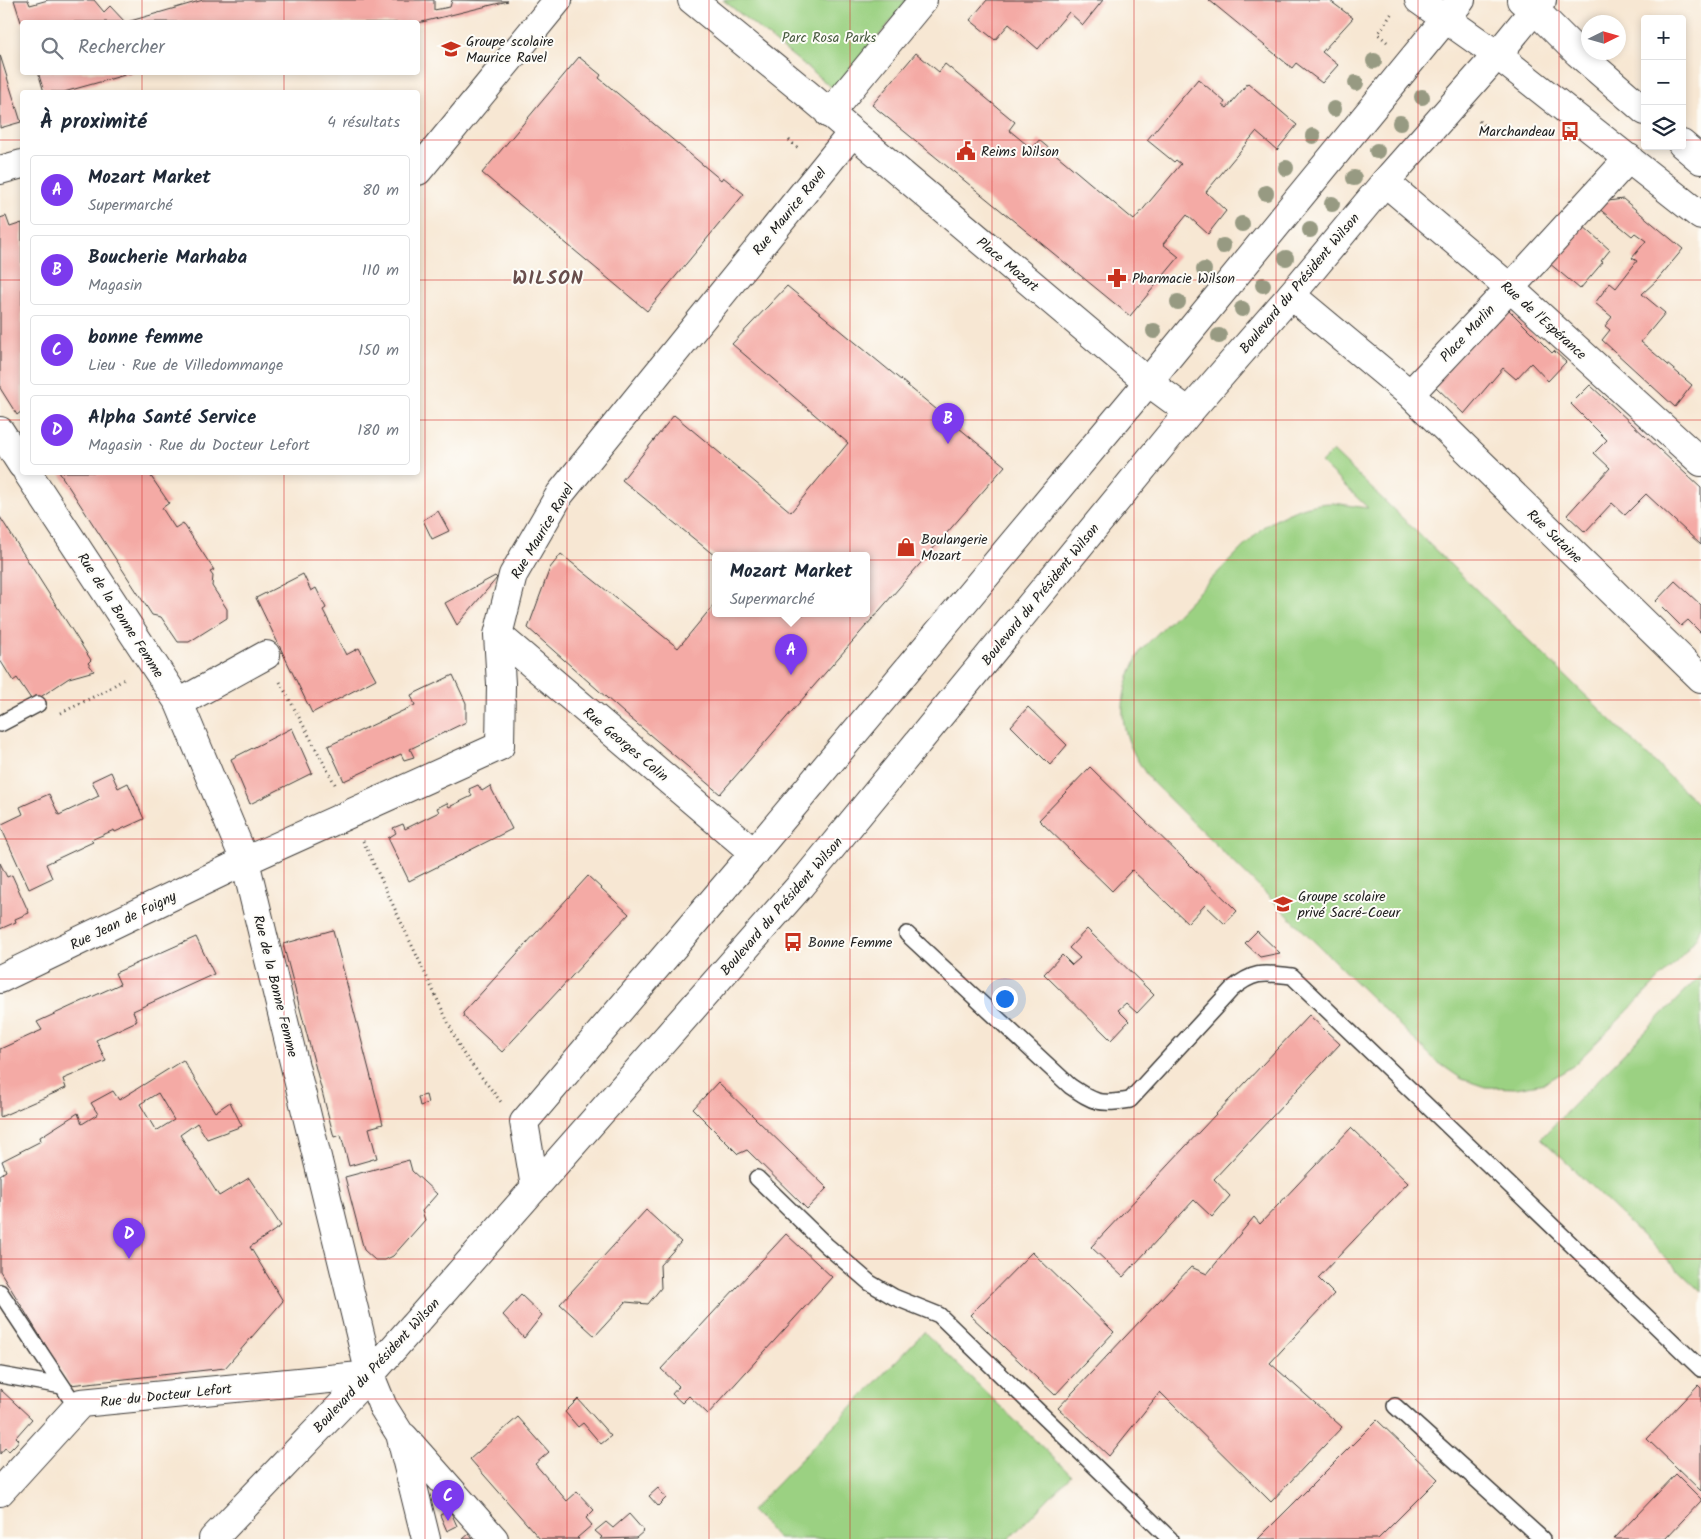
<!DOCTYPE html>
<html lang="fr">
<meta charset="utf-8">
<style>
body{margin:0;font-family:Kalam,sans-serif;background:#f6f6f7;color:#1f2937}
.controls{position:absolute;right:15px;top:15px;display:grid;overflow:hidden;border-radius:5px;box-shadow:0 2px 8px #0003}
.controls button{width:45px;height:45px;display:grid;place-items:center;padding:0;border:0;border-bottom:1px solid #e0e1e3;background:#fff;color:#1f2937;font:25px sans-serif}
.compass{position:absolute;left:1581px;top:15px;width:45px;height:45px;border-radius:50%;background:#fff;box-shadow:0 2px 8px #0003;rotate:85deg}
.you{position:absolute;left:1004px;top:998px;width:18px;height:18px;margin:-12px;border:4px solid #fff;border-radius:50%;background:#1a73e8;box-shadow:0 0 0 8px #1a73e833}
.badge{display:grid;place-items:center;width:32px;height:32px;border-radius:50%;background:#7c3aed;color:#fff;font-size:16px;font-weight:700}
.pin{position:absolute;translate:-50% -41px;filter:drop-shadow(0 1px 2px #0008)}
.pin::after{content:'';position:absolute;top:26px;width:18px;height:15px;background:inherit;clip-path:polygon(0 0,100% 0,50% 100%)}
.popup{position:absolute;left:712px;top:552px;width:158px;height:65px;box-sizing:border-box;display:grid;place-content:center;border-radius:5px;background:#fff;filter:drop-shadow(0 1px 4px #0005);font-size:16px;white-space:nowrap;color:#747a83}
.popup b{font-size:19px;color:#1f2937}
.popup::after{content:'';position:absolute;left:50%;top:100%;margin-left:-10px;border:10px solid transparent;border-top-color:#fff}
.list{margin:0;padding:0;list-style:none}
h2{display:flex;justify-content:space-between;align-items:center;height:65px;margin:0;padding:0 20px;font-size:21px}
h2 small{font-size:16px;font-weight:400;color:#747a83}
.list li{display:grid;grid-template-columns:32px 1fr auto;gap:15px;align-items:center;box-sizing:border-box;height:70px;margin:0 10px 10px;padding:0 10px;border:1px solid #e0e1e3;border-radius:5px}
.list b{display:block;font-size:19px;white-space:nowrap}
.list p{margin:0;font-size:16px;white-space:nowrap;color:#747a83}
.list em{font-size:16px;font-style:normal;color:#747a83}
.icon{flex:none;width:28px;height:28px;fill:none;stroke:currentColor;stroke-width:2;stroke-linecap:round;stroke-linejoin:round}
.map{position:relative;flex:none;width:1701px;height:1539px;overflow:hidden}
.search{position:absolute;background:#fff;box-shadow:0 2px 8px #0003;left:20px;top:20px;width:400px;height:55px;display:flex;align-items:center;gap:12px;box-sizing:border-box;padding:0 18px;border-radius:5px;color:#747a83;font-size:19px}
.panel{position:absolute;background:#fff;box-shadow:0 2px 8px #0003;left:20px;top:90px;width:400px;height:385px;border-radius:5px}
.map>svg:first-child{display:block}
</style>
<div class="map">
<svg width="1701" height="1539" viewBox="0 0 1701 1539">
<rect width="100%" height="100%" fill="#fdfcf7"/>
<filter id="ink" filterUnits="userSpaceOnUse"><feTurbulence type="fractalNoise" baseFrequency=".02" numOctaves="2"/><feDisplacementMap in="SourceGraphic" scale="10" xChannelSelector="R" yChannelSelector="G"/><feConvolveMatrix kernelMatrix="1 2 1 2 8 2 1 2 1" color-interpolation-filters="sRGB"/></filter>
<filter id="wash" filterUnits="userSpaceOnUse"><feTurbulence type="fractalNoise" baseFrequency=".0096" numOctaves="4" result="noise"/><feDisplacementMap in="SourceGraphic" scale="20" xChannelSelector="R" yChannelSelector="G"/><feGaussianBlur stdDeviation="1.12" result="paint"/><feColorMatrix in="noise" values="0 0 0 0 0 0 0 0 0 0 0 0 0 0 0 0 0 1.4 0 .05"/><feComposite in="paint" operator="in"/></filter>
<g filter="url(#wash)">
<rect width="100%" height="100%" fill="#f7e7d3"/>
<!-- green -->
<path fill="#9bd182" stroke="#5c764f" d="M723,0h185l-73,90z
M1333,451l368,356v119l-5,12 -14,18 -109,110 -28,17 -29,5 -31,-1 -23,-8 -26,-18 -285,-280c-34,-47 -37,-80 -10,-131l122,-123c22,-13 43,-24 70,-24 11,1 23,4 35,5l-47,-45z
M1701,975v317l-160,-154z
M924,1332l147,143 -62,64h-230l-28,-28z"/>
<g id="blocks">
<!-- building -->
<path fill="#f4aaa5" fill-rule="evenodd" d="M14,0h14l2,5 18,-5h46l10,12 6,-6 15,16h-104z
M203,0h231v10l16,-3 2,-7 56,1 -90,22 -291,-1z
M987,0h116l-20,25 -14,-13 -31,37 -29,-25 -14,16 -25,-20z
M1209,0h120l24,18 -31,34 16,13 -16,18 -26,-20 -4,5z
M916,53l23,19 6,-8 70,58 -6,8 23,19 7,-9 95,80 47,-56 -5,-4 -2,2 -27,-22 51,-61 27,23 -2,3 4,3 21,-25 49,42 -20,25 -21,-18 -50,60 20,19 -18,23 -21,-19 -24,29 16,13 -49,59 -258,-211z
M0,55l21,67 -21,6z
M579,57l22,18 -2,3 122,102 2,-3 21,17 -97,117 -165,-138z
M38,72h94v1l-68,19h-20z
M1623,199l60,50 -26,31 -15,14 23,19 -24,29 51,43 -17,22 -73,-67 8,-10 -5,-4 7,-9 -17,-14 15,-20 6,5 21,-27 -5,-3 14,-17 -11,-8 -3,3 -35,-29 4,-5z
M6,216l4,11 12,-4v188l-5,4 -17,-27v-170z
M1582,225l28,25 -9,11 2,1 -23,27 -31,-26z
M787,286l218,180 -285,328 -96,-81 -96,-85 22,-60 11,-14 117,94 38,-46v12h150v-58h-151l-93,-76 52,-65 117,97 57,-69 -116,-99z
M1505,306l47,47 2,-2 12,11 -18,19 -17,-18 -15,16 -13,-11 -39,46 -30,-29z
M1590,385l111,103v57l-55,-51 -21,21 -13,-12 -27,29 -18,-17 43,-47 -16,-15 13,-13 -36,-36z
M59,472h89l21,31 -7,5 13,20 8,-5 31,47 -4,2 3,4 -1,10 15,23v9l-38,24h-11l-17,-25 -9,-2z
M438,511l11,20 -17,8 -9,-19z
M0,517l91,143 -3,3 6,8 -25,7 -36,24 -16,-24 -4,3 -13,-21z
M303,574l8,17 5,-3 10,20 -3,2 23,45 13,-7 17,31 -64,34 -56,-115z
M495,576l2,2 -40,47 -12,-22z
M1675,581l26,24v28l-13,-13 -7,6 -25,-25z
M453,675l13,28v19l-56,27 4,8 -10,3 -3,-6 -57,27 -16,-35 87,-41 -4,-10z
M1028,707l39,38 -17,20 -39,-39z
M292,728l20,45 -62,31 -19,-45z
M1090,767l147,144 -12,13 -20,-19 -17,18 -56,-53 -20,21 -73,-71z
M111,772l7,16 10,-5 16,36 -29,13 -1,-2 -23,10 2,2 -47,22 6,14 -23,11 -29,-64 23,-11 -3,-7 29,-13 10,21 40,-19 -7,-15z
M478,785l4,6 8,-5 22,43 -103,52 -21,-43 8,-5 -3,-5 10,-4 2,5 34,-17 -2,-4 10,-5 2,4 23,-11 -3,-7z
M0,863l7,14 5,-2 17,38 -14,6 1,3 -16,7z
M588,876l41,38 -127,138 -38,-35 -1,-4z
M1087,929l67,66 -17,18 -11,-10 -8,7 11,11 -18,19 -67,-66 18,-19 10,10 8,-7 -11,-10z
M333,930l50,194 -14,4 8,30 -28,8 -8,-31 -7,2 -51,-193z
M1257,931l23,22 -20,4 -15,-14z
M196,937l18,37 -81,37 4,10 -41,19 10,21 -43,18 3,9 -66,29v-68l42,-19 -5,-8 83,-38 -5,-11z
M1309,1015l31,29 -126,135 16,17 -18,21 -18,-17 -71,77 -32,-30z
M183,1060l32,52 15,-10 12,24 -35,13 -10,-16 -17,12 39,61 30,-18 32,48 -31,21 33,54 -58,67 -155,17 -70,-114v-96l6,-4 -4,-10 39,-20 -1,-4 38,-24 4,11 16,-10 -7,-11 22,-12 6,9zM158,1093l16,27 -18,11 -16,-27z
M718,1082l109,106 -20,21 -60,-59 -9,4 -45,-45z
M426,1095l2,8 -8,3 -2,-9z
M1351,1128l57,55 -90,95 16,16 -64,69 72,64 -71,75 -111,-110 -51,64 -51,-48 133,-141 16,7 47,-57 6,7z
M409,1160l3,11 25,23 -15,17 3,9 -32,36 -8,4h-10l-11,-10 -19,-73z
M646,1210l35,32 -21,23 1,23 -13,16 -22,-2 -31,34 -35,-32z
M786,1234l46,43 -124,137 -19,-18 -7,7 -10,-9 7,-8 -18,-17z
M1032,1252l82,80 -59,63 -85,-80z
M521,1295l21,20 -18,23 -21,-23z
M1698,1385l3,3v103l-54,-52z
M0,1389l32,30 -16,18 3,3 -3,4 -7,7 -4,-3 -5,6z
M578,1399l33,37 -10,8 -18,-21 -5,4 -13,-15z
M518,1417l31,35 -14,12 32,37 10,-9 17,18 -8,8 6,7 -15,13 2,1h-39l-70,-80z
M1377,1420l61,59 -60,60h-120z
M1676,1474l25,25v2l-36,38h-51z
M658,1488l8,10 -8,8 -9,-10z
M450,1510l7,16 -10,5 -7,-16z
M629,1514l15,17 -8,7 -36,1 2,-2 -7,-6 11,-9 7,6z
M469,1534l4,5h-10z"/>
</g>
</g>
<g filter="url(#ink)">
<use href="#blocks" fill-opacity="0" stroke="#3d3a37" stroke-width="1"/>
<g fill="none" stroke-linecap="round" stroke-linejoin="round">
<!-- service casing -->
<g stroke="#3d3a37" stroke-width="18">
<path id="service" d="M0,724l38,-20
M907,934l163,152c25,17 29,19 60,14l102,-111c23,-19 32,-16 60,-13l409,393
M757,1178l69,67 44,38 24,14 45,18 231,224
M0,1292l77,116
M0,1375l62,11
M1395,1406l147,133"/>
</g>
<!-- minor casing -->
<g stroke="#3d3a37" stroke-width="30">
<path id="minor" d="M692,0l114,93 342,289 41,30
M1419,0l78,55 204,161
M1521,0l16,12 41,41 67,58
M829,114l94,-114
M1682,144l19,16
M0,170l22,-6
M418,171l140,-171
M1385,182l125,106 191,174
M1291,295l119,99 291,284
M1410,394l100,-106 119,-130
M0,431l22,34
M27,472l152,231 66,158 125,514 13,32 17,27 26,105
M498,635l256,218
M179,703l87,-48
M0,979l245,-118 255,-115 1,-62 -3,-49 15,-60 47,-81 292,-361
M535,1187l-11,-65 239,-280 385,-460 313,-382
M404,1437l90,102
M0,1492l81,-89 289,-28"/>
</g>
<!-- tertiary casing -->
<g stroke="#3d3a37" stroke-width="30">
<path id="tertiary" d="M213,1539l157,-164 430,-489 389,-474 102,-117 94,-113 112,-127 45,-55"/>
</g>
<!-- path -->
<path stroke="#3d3a37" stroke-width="3" stroke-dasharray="1 4" stroke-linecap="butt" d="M1387,42l-9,-8 14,-21
M1479,121l13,12
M789,140l11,10
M280,682l56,104
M61,713l44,-22 21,-13
M363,841l99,211 39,50"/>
<!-- service -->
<use href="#service" stroke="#fff" stroke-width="15"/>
<!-- minor -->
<use href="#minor" stroke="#fff" stroke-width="28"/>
<!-- tertiary -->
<use href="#tertiary" stroke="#fff" stroke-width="28"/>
</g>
<!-- trees -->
<g fill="#979a82">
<circle cx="1374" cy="61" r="8"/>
<circle cx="1356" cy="83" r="8"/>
<circle cx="1422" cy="97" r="8"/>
<circle cx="1334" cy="109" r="8"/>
<circle cx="1400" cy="123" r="8"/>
<circle cx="1313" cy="136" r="8"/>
<circle cx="1377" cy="151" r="8"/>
<circle cx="1286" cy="168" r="8"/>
<circle cx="1354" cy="178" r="8"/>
<circle cx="1266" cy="193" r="8"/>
<circle cx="1332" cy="204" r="8"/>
<circle cx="1242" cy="224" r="8"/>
<circle cx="1310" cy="230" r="8"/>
<circle cx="1223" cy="246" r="8"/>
<circle cx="1286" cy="258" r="8"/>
<circle cx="1204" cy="270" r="8"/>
<circle cx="1263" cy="285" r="8"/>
<circle cx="1178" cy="302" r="8"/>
<circle cx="1242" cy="309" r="8"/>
<circle cx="1154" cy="331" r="8"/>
<circle cx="1219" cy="336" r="8"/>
</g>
</g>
<!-- grid -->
<path fill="none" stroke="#d62828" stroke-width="1" stroke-opacity="0.55" d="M142,0v22M284,0v22M425,0v1539M567,0v1539M709,0v1539M850,0v1539M992,0v1539M1134,0v1539M1276,0v1539M1418,0v1539M1559,0v1539M142,72v20M284,72v20M0,140h22M418,140h1227M1682,140h19M0,280h22M418,280h1283M0,420h22M418,420h1283M142,472v1067M284,472v1067M0,560h1701M0,700h1701M0,839h1701M0,979h1701M0,1119h1701M0,1259h1701M0,1399h1701"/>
<!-- icons -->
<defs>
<g id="school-bare" transform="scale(1.5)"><path d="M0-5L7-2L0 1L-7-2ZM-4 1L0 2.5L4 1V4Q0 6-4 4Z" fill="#c8321e" stroke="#fdfcf7" stroke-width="2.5" paint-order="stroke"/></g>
<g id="bus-bare" transform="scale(1.5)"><path d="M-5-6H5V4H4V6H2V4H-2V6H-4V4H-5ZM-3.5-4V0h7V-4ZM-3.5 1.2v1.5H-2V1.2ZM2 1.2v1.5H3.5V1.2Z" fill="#c8321e" stroke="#fdfcf7" stroke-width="2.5" paint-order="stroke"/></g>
<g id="civic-bare" transform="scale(1.5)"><path d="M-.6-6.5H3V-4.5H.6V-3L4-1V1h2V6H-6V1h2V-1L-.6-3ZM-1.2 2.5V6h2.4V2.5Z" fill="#c8321e" stroke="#fdfcf7" stroke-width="2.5" paint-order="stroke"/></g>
<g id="pharmacy-bare" transform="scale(1.5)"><path d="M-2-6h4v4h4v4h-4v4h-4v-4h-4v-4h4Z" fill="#c8321e" stroke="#fdfcf7" stroke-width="2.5" paint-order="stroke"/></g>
<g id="shop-bare" transform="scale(1.5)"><path d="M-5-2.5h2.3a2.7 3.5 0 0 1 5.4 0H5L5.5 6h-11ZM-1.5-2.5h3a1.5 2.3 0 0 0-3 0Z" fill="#c8321e" stroke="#fdfcf7" stroke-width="2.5" paint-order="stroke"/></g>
</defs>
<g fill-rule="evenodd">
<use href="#school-bare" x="451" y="49"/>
<use href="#bus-bare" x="1570" y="131"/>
<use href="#civic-bare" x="966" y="151"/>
<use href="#pharmacy-bare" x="1117" y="278"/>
<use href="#shop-bare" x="906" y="547"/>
<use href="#school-bare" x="1283" y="904"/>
<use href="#bus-bare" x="793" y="942"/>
</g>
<g text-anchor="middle" stroke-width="4" stroke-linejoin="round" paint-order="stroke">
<!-- park labels -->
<g font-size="14" fill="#485b40" stroke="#fdfcf7">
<text x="829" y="42">Parc Rosa Parks</text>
</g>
<!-- poi labels -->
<g font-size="14" fill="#1c1c1c" stroke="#fdfcf7" text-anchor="start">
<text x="466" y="46">Groupe scolaire<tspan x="466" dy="16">Maurice Ravel</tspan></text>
<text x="1555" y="136" text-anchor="end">Marchandeau</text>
<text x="981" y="156">Reims Wilson</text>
<text x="1132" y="283">Pharmacie Wilson</text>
<text x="921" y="544">Boulangerie<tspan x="921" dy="16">Mozart</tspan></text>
<text x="1298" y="901">Groupe scolaire<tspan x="1298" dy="16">privé Sacré-Coeur</tspan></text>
<text x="808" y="947">Bonne Femme</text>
</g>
<!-- street labels -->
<g font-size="14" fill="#1c1c1c" stroke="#fdfcf7">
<text transform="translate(789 211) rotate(-51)" y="5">Rue Maurice Ravel</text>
<text transform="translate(1008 264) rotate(40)" y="5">Place Mozart</text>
<text transform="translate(1299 283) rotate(-50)" y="5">Boulevard du Président Wilson</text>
<text transform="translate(1544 320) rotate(42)" y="5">Rue de l'Espérance</text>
<text transform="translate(1467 333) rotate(-47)" y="5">Place Marlin</text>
<text transform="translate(542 531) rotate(-59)" y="5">Rue Maurice Ravel</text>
<text transform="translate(1555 536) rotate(44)" y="5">Rue Sutaine</text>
<text transform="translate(1040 594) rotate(-51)" y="5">Boulevard du Président Wilson</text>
<text transform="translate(121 615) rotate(57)" y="5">Rue de la Bonne Femme</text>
<text transform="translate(626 744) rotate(40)" y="5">Rue Georges Colin</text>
<text transform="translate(781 906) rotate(-49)" y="5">Boulevard du Président Wilson</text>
<text transform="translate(123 920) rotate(-26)" y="5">Rue Jean de Foigny</text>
<text transform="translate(276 986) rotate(76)" y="5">Rue de la Bonne Femme</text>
<text transform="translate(376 1365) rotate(-47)" y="5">Boulevard du Président Wilson</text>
<text transform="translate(166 1395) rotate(-6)" y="5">Rue du Docteur Lefort</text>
</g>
<!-- district labels -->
<g font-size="19" font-weight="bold" letter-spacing="1" fill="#684e4c" stroke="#fdfcf7">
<text x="548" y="284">WILSON</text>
</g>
</g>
</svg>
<div class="controls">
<button>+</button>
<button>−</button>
<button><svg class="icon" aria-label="layers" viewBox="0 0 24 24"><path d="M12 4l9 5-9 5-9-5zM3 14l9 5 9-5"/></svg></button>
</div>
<svg class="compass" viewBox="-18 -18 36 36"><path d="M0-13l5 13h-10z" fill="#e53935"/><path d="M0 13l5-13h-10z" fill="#747a83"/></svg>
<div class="you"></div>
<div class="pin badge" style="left:791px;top:675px">A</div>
<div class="popup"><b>Mozart Market</b>Supermarché</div>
<div class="pin badge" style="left:948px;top:444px">B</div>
<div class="pin badge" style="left:448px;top:1521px">C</div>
<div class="pin badge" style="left:129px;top:1259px">D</div>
<div class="search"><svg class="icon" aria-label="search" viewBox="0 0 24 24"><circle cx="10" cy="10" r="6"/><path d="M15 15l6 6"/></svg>Rechercher</div>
<section class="panel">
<h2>À proximité<small>4 résultats</small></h2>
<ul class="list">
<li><span class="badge">A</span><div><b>Mozart Market</b><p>Supermarché</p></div><em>80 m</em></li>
<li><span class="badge">B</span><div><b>Boucherie Marhaba</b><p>Magasin</p></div><em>110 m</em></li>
<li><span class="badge">C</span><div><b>bonne femme</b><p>Lieu · Rue de Villedommange</p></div><em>150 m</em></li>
<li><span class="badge">D</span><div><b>Alpha Santé Service</b><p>Magasin · Rue du Docteur Lefort</p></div><em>180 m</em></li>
</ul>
</section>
</div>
